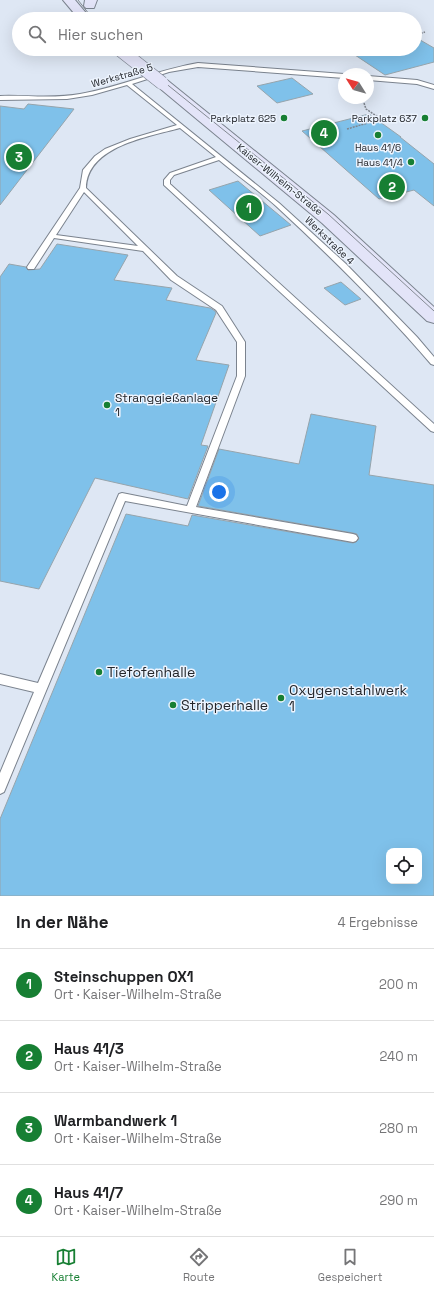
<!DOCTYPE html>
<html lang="de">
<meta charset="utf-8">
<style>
body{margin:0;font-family:"Space Grotesk",sans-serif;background:#f6f6f6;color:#202124}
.controls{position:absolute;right:12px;bottom:12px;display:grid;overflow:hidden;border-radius:8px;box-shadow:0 4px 16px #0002}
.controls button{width:36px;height:36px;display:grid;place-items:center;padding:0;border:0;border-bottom:1px solid #e0e0e0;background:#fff;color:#202124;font:20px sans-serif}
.compass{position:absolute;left:338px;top:68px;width:36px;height:36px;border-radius:50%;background:#fff;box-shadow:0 4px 16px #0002;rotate:307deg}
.you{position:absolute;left:219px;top:492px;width:14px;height:14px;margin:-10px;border:3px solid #fff;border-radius:50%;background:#1a73e8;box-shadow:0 0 0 6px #1a73e833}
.badge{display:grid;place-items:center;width:26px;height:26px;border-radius:50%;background:#177f33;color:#fff;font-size:13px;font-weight:700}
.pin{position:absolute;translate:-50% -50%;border:2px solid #fff;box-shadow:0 1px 4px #0006}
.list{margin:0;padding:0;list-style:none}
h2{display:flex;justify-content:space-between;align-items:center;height:52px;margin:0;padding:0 16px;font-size:17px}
h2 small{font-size:13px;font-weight:400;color:#757577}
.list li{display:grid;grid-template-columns:26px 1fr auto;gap:12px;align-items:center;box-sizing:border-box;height:72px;padding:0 16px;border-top:1px solid #e0e0e0}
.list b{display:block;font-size:15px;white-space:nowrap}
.list p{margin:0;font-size:13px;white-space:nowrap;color:#757577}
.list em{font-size:13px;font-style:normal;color:#757577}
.icon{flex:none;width:22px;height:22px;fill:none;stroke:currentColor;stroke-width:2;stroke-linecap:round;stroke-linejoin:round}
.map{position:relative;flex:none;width:434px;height:896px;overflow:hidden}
.search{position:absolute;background:#fff;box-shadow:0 4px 16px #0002;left:12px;right:12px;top:12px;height:44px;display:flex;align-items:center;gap:10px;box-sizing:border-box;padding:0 14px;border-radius:22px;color:#757577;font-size:15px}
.sheet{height:340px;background:#fff}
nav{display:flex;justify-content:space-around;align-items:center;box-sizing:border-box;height:56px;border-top:1px solid #e0e0e0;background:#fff;font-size:11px;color:#757577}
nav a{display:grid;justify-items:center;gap:2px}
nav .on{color:#177f33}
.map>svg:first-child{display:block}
</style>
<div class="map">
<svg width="434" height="896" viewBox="0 0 434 896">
<rect width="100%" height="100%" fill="#dee7f4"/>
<!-- building -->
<path fill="#7fc1ea" stroke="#96a4ac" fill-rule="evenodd" d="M415,37l19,11v14l-49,13 -39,-26h69z
M292,78l21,16 -36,9 -20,-17z
M28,104l46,5 -74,96v-99l24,3z
M369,114l32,23h-1l34,27v42l-20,-16 -35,9 -77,-68z
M238,181l53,44 -31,11 -51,-46z
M57,244l71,11 -14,25 58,8 -6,12 44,8 5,3 1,2 -20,47 33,5 -28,80 7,1 -20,53 -93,-21 -56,111 -39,-8v-304l9,-13 17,3 2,3 12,-1z
M341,282l20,17 -16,6 -21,-17z
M311,414l65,12 -7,49 65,10v411h-434v-77l126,-305 62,12 4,-11 161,28 3,-1 3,-3 -2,-5 -4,-1 -155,-27 21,-57 80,15zM389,851h30v30h-30z"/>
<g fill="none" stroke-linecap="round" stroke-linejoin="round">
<!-- service casing -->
<g stroke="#7b838e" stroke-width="2">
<path id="service" d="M198,63l146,11v4l-146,-11 -29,5 -37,12 147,119 67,61 71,73 17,20v8l-3,-1c-48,-56 -101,-108 -155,-158 -18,-16 -38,-30 -57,-46l-45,15 -4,5v4l264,240v8l-3,-1 -267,-246v-5l6,-7 46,-16 -36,-29c-32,9 -93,18 -94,60l91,88 45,30 23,36v34l-49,131 157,27 3,1 2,3 -2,3 -3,1 -228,-41 -121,291 -4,2v-21l34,-81 -34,-8v-10l38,9 81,-189 3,-1 65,13 50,-130v-34l-21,-32 -45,-30 -28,-29 -89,-13 -20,31h-6l-1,-2 53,-79 3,-18 12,-14 10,-7 25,-10 47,-14 -50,-40 -35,10 -25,4 -67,1v-4c26,-1 53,3 80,-2 40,-7 77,-24 118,-31zM84,192l54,54 -82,-11z
M368,76l49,4 17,5v4l-17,-5 -49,-4z"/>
</g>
<!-- secondary casing -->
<g stroke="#7b838e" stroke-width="2">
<path id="secondary" d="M63,0h12l16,19h-12z
M85,0h12l-3,8h-8l-2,-2z
M162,79l5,1 167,135 100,92v16l-7,-2 -105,-98 -165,-137 -2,-3 2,-3z"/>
</g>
<!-- path -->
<path stroke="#80868f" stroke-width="1.5" stroke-dasharray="2 1" stroke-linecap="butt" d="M415,35l10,-3
M347,129l31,-9v-3l-12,-8 -2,-6"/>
<!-- service -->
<use href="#service" fill="#fff" fill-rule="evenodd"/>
<!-- secondary -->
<use href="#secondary" fill="#e3e4f8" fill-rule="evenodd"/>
<!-- tram -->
<path stroke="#848a93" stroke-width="1" d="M78,0l15,19
M123,49l205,165 106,97"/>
<!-- secondary-bridge casing -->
<g stroke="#7b838e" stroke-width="14" stroke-linecap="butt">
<path id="secondary-bridge" d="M119,49l43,34"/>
</g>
<!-- secondary-bridge -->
<use href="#secondary-bridge" stroke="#e3e4f8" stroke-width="13"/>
</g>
<!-- markers -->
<g fill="#177f33" stroke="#edf4fe" stroke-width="1.5">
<circle cx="284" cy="118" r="4"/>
<circle cx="425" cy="118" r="4"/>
<circle cx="378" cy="135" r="4"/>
<circle cx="411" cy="162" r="4"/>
<circle cx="107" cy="405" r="4"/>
<circle cx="99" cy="672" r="4"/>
<circle cx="281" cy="698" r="4"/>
<circle cx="173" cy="705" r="4"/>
</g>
<g text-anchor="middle" stroke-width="3" stroke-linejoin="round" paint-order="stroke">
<!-- far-street labels -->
<g font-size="10" fill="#23262b" stroke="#edf4fe">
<text transform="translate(122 75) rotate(-16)" y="4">Werkstraße 5</text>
<text transform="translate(280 179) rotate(39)" y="4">Kaiser-Wilhelm-Straße</text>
<text transform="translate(330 240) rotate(44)" y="4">Werkstraße 4</text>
</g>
<!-- far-poi labels -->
<g font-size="10" fill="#23262b" stroke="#edf4fe" text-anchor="end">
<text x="276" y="122">Parkplatz 625</text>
<text x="417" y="122">Parkplatz 637</text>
<text x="378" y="151" text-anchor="middle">Haus 41/6</text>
<text x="403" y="166">Haus 41/4</text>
</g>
<!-- poi labels -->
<g font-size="12" fill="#23262b" stroke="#edf4fe" text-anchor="start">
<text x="115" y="402">Stranggießanlage<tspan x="115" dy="14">1</tspan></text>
</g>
<!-- near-poi labels -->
<g font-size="14" fill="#23262b" stroke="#edf4fe" text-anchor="start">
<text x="107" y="677">Tiefofenhalle</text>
<text x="289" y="695">Oxygenstahlwerk<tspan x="289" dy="16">1</tspan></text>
<text x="181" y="710">Stripperhalle</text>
</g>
</g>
</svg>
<div class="controls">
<button><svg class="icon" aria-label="locate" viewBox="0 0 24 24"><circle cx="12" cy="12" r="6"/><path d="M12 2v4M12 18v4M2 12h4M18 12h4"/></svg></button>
</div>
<svg class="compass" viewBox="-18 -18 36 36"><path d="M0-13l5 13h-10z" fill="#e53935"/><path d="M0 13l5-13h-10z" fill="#757577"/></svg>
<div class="you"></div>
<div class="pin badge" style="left:249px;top:208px">1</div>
<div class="pin badge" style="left:392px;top:187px">2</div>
<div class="pin badge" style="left:19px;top:157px">3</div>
<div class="pin badge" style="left:324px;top:133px">4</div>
<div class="search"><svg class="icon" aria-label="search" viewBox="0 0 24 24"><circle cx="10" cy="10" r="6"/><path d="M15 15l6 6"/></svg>Hier suchen</div>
</div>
<section class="sheet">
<h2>In der Nähe<small>4 Ergebnisse</small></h2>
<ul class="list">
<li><span class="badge">1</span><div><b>Steinschuppen OX1</b><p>Ort · Kaiser-Wilhelm-Straße</p></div><em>200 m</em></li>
<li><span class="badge">2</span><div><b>Haus 41/3</b><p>Ort · Kaiser-Wilhelm-Straße</p></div><em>240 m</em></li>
<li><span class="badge">3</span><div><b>Warmbandwerk 1</b><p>Ort · Kaiser-Wilhelm-Straße</p></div><em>280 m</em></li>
<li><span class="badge">4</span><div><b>Haus 41/7</b><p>Ort · Kaiser-Wilhelm-Straße</p></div><em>290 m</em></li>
</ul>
</section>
<nav>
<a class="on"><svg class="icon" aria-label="map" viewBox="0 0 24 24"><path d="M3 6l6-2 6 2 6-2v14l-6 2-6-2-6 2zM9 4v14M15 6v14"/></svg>Karte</a>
<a><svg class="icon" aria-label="directions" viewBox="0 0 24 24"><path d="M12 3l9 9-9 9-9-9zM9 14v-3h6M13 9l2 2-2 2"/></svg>Route</a>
<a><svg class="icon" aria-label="saved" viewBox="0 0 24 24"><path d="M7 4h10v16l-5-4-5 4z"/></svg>Gespeichert</a>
</nav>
